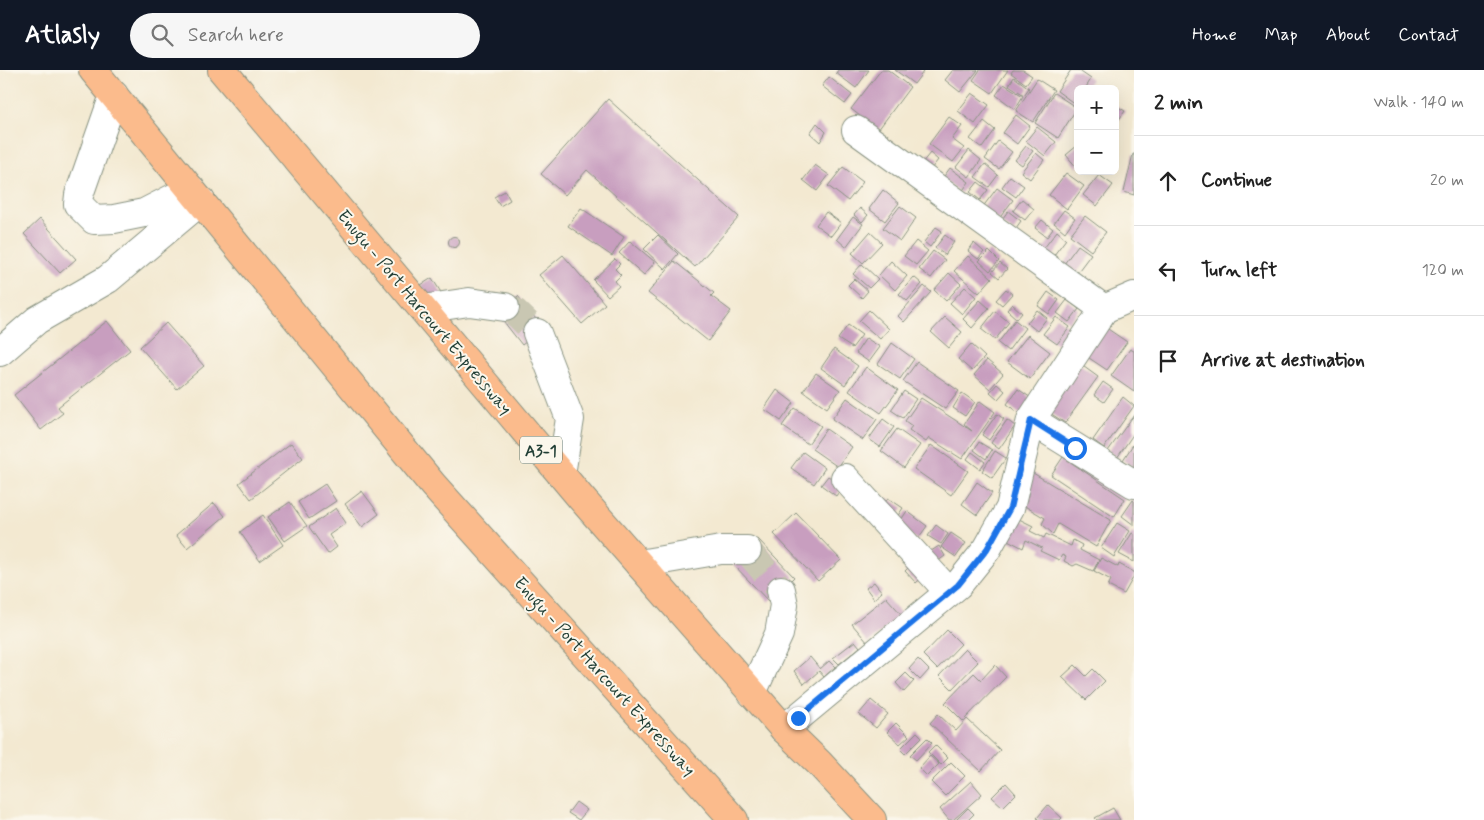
<!DOCTYPE html>
<meta charset="utf-8">
<style>
body{margin:0;font-family:Mynerve,sans-serif;background:#f6f6f6;color:#222}
.controls{position:absolute;right:15px;top:15px;display:grid;overflow:hidden;border-radius:8px;box-shadow:0 5px 20px #0002}
.controls button{width:45px;height:45px;display:grid;place-items:center;padding:0;border:0;border-bottom:1px solid #e0e0e0;background:#fff;color:#222;font:25px sans-serif}
.stop{position:absolute;width:15px;height:15px;margin:-11px;border:4px solid #1a73e8;border-radius:50%;background:#fff}
.stop.end{background:#1a73e8;border-color:#fff;box-shadow:0 1px 5px #0008}
.list{margin:0;padding:0;list-style:none}
h2{display:flex;justify-content:space-between;align-items:center;height:65px;margin:0;padding:0 20px;font-size:21px}
h2 small{font-size:16px;font-weight:400;color:#767676}
.list li{display:grid;grid-template-columns:32px 1fr auto;gap:15px;align-items:center;box-sizing:border-box;height:90px;padding:0 20px;border-top:1px solid #e0e0e0}
.list b{display:block;font-size:19px;white-space:nowrap}
.list em{font-size:16px;font-style:normal;color:#767676}
.icon{flex:none;width:28px;height:28px;fill:none;stroke:currentColor;stroke-width:2;stroke-linecap:round;stroke-linejoin:round}
.map{position:relative;flex:none;width:1134px;height:750px;overflow:hidden}
header{display:flex;align-items:center;gap:30px;box-sizing:border-box;height:70px;padding:0 25px;background:#111827;color:#fff}
header strong{font-size:24px}
nav{display:flex;gap:28px;margin-inline-start:auto;font-size:18px}
.search{width:350px;height:45px;background:#f6f6f6;display:flex;align-items:center;gap:12px;box-sizing:border-box;padding:0 18px;border-radius:28px;color:#767676;font-size:19px}
main{display:flex}
aside{flex:1;background:#fff}
.map>svg:first-child{display:block}
</style>
<header>
<strong>Atlasly</strong>
<div class="search"><svg class="icon" aria-label="search" viewBox="0 0 24 24"><circle cx="10" cy="10" r="6"/><path d="M15 15l6 6"/></svg>Search here</div>
<nav><a>Home</a><a>Map</a><a>About</a><a>Contact</a></nav>
</header>
<main>
<div class="map">
<svg width="1134" height="750" viewBox="0 0 1134 750">
<rect width="100%" height="100%" fill="#fbf7ec"/>
<filter id="ink" filterUnits="userSpaceOnUse"><feTurbulence type="fractalNoise" baseFrequency=".02" numOctaves="2"/><feDisplacementMap in="SourceGraphic" scale="10" xChannelSelector="R" yChannelSelector="G"/><feConvolveMatrix kernelMatrix="1 2 1 2 8 2 1 2 1" color-interpolation-filters="sRGB"/></filter>
<filter id="wash" filterUnits="userSpaceOnUse"><feTurbulence type="fractalNoise" baseFrequency=".0096" numOctaves="4" result="noise"/><feDisplacementMap in="SourceGraphic" scale="20" xChannelSelector="R" yChannelSelector="G"/><feGaussianBlur stdDeviation="1.12" result="paint"/><feColorMatrix in="noise" values="0 0 0 0 0 0 0 0 0 0 0 0 0 0 0 0 0 1.4 0 .05"/><feComposite in="paint" operator="in"/></filter>
<g filter="url(#wash)">
<rect width="100%" height="100%" fill="#f3e9d1"/>
<g id="blocks">
<!-- building -->
<path fill="#c89ebf" d="M838,0h31l-13,18 -20,-15z
M881,0h7l22,17 -32,43 -27,-21z
M895,0h26l2,2 -9,12z
M953,0h25l-18,22 -15,-12z
M980,0h28l-16,23 -19,-13z
M1013,0h10l9,6 -6,8 -15,-11z
M1071,0h7l13,9 -6,10h-7v10l-3,5 -18,-13z
M829,7l23,18 -7,9 -23,-18z
M1014,7l15,11 -5,7 -15,-10z
M1037,9l17,11 -21,32 -17,-11z
M1004,14l19,12 -8,13 -19,-14z
M972,23l17,12 -14,19 -17,-13z
M1054,23l23,15 -19,30 -23,-15z
M608,29l131,118 -44,50 -108,-97 -22,25 -24,-21z
M1115,35l10,6 -10,14z
M1016,45l14,11 -13,18 -14,-11z
M949,47l13,9 -10,13 12,9 -11,14 -24,-18z
M984,51l11,9 -13,18 -12,-9z
M817,53l9,9 -6,10 -10,-9z
M1037,57l19,15 -11,14 -19,-15z
M998,71l14,11 -13,17 -14,-10z
M1078,75v24l-12,-14z
M1026,76l7,5 -11,14 -7,-5z
M969,80l12,10 -12,17 -13,-10z
M930,83l8,7 -7,9 -9,-6z
M1036,83l8,7 -14,19 -9,-7z
M1133,84h1v41l-10,-3z
M985,94l13,11 -9,12 -14,-10z
M815,95l14,10 -12,16 -14,-11z
M843,97l20,15 -15,19 -20,-15z
M950,98l19,14 -8,11 -19,-14z
M1066,103l18,13 -17,23 -18,-14z
M1099,105l14,10 -16,21 -14,-11z
M1010,106l14,10 -8,11 -14,-10z
M978,112l10,8 -8,10 -10,-8z
M997,118l16,12 -15,20 -16,-12z
M883,120l16,13 -14,18 -16,-12z
M505,121l5,9 -10,6 -6,-9z
M1022,129l12,10 -9,11 -12,-9z
M900,136l16,12 -16,23 -17,-13z
M581,138l43,29 -12,19 -44,-30z
M860,138l8,7 -6,7 -8,-7z
M1064,140l11,8 -10,14 -11,-9z
M1008,141l13,10 -8,11 -13,-10z
M826,142l15,11 -10,13 -15,-11z
M1085,146l21,16 -15,19 -21,-16z
M853,147l10,7 -17,23 -9,-8z
M40,149l36,40 -16,14 -36,-39z
M1042,150l11,9 -6,8 -12,-9z
M936,157l6,4 -12,16 -6,-5z
M1057,161l9,8 -15,20 -10,-7z
M870,162l12,11 -19,20 -11,-10z
M658,165l20,19 -13,15 -21,-20z
M945,165l9,7 -9,13 -10,-7z
M448.5 172a5.5 5.5 0 1 1 11 0a5.5 5.5 0 1 1-11 0Z
M630,171l25,21 -11,13 -25,-22z
M916,171l12,10 -12,14 -12,-9z
M974,173l10,9 -6,7 -10,-8z
M1078,175l13,9 -15,20 -12,-10z
M933,181l12,9 -14,18 -12,-9z
M989,181l10,10 -9,10 -11,-10z
M563,185l42,49 -23,20 -43,-49z
M968,186l24,22 -13,15 -25,-22z
M615,189l5,5 -5,5 6,6 -6,6 4,5 -11,10 -15,-16z
M674,191l40,32 -3,3 20,15 -23,30 -60,-48z
M891,191l16,15 -12,14 -16,-15z
M1000,193l7,6 -8,9 -7,-6z
M862,194l16,15 -9,9 -16,-14z
M949,203l12,11 -15,17 -12,-11z
M914,207l8,7 -15,17 -8,-7z
M432,208l10,16 -11,7 -10,-16z
M854,209l14,12 -6,7 -14,-13z
M924,216l7,6 -27,30 -6,-6z
M965,217l11,10 -14,17 -12,-11z
M1006,219l6,5 -10,11 -6,-5z
M1048,222l11,8 -10,14 -11,-8z
M518,226l25,32 -21,17 -25,-32z
M980,230l9,8 -17,20 -9,-9z
M1067,230l12,9 -10,13 -12,-9z
M1012,234l10,9 -5,6 -10,-9z
M869,240l20,19 -9,10 -21,-18z
M1037,240l10,8 -10,13 -10,-8z
M995,241l14,11 -14,18 -14,-11z
M945,247l17,15 -13,16 -18,-16z
M1056,247l14,10 -13,17 -14,-10z
M1015,250l10,8 -17,23 -10,-8z
M107,251l23,29 -72,57 5,6 -22,17 -27,-35z
M166,253l38,43 -27,23 -37,-42z
M848,255l14,10 -10,13 -14,-9z
M1102,255l25,17 -20,28 -24,-16z
M1028,265l22,17 -20,27 -23,-17z
M866,268l14,9 -11,15 -13,-9z
M892,273l22,16 -14,20 -22,-15z
M971,274l14,13 -13,14 -14,-12z
M834,279l24,17 -13,19 -24,-17z
M1130,279l4,2v41l-23,-16z
M987,290l16,14 -13,15 -16,-14z
M917,292l42,29 -14,18 -42,-28z
M1080,294l18,13 -33,46 -18,-12z
M866,297l32,23 -17,23 -32,-22z
M816,303l24,17 -13,18 -24,-17z
M1103,312l10,7 -9,13 -10,-7z
M997,314l8,7 -7,8 -8,-7z
M1018,319l16,11 -12,16 -15,-12z
M777,320l17,13 -13,18 -17,-12z
M904,321l12,8 -13,19 -12,-8z
M962,323l13,9 -10,14 -12,-8z
M1123,327l11,9 -30,42 -11,-8z
M847,328l30,21 -14,21 -31,-21z
M921,328l51,33 -8,-7 16,-23 15,11 -33,47 -33,-21 -3,4 -17,-12 3,-4 -7,-5z
M795,338l26,18 -13,18 -26,-18z
M997,344l7,5 -15,21 -7,-5z
M1134,345v18l-17,25 -9,-7z
M883,349l11,8 -14,20 -11,-8z
M1007,350l8,6 -16,23 -8,-6z
M826,359l26,18 -14,20 -26,-18z
M897,359l23,16 -16,23 -23,-17z
M979,372l13,8 -6,9 -12,-9z
M291,373l12,15 -52,41 -12,-16z
M1134,373v25l-11,-8z
M931,375l37,26 -17,24 -37,-26z
M995,381l11,7 -14,20 -10,-7z
M803,382l22,16 -11,16 -23,-16z
M972,382l13,10 -5,7 -13,-10z
M1063,387l62,42 -11,18 -63,-42z
M1028,400l83,50 -15,27 -38,-23 -5,10 -11,-10 3,-6 -29,-17z
M828,406l15,10 -7,10 -15,-11z
M977,412l15,11 -15,22 -15,-11z
M325,414l11,17 -27,18 -11,-17z
M362,421l17,23 -17,13 -17,-23z
M888,428l15,10 -10,15 -15,-11z
M1133,430l1,1v24l-12,-9z
M290,432l17,24 -22,15 -17,-24z
M214,433l11,13 -38,32 -11,-13z
M336,438l10,15 -17,12 8,12 -9,7 -19,-27z
M907,441l20,15 -10,14 -20,-14z
M796,443l45,47 -23,21 -44,-47z
M263,445l20,30 -23,16 -20,-29z
M1015,447l18,9 -3,5 14,7 2,-4 25,12 2,-6 9,5 -2,5 19,10 -6,11 -16,-7 -4,2 -9,-5 2,-4 -4,-2 -3,5 -19,-9 2,-3 -16,-8 -3,8 -19,-10z
M1117,453l13,8 -16,26 -13,-9z
M936,455l12,9 -7,10 -13,-8z
M951,463l15,10 -10,14 -15,-10z
M1132,463l2,1v28l-15,-8z
M758,469l36,38 -25,25 -36,-38z
M939,476l6,10 -15,11 -8,-10z
M1101,488l17,9 1,-3 15,8v4l-10,18 -16,-8 3,-6 -17,-9z
M915,491l12,12 -11,10 -11,-12z
M874,512l8,10 -8,7 -8,-11z
M886,527l16,18 -34,28 -16,-19z
M947,560l14,14 -24,25 -14,-14z
M855,571l5,6 -21,17 -6,-6z
M965,579l13,13 -26,27 -13,-13z
M810,587l10,12 9,-8 6,6 -11,10 -5,-6 -15,13 -10,-13z
M918,589l11,11 -9,10 -11,-11z
M995,595l11,12 -43,44 -18,-18 29,-30 7,7z
M1075,595l11,11 7,-7 12,12 -19,19 -24,-23z
M906,603l8,8 -10,11 -8,-9z
M871,630l17,14 -12,14 -17,-14z
M938,644l18,17 11,-12 33,31 -19,21 -51,-48z
M896,653l13,13 -9,8 -13,-12z
M917,662l5,5 -17,17 -5,-5z
M927,668l5,5 -16,17 -6,-5z
M935,675l13,13 -7,7 -13,-13z
M930,686l9,8 -12,12 -8,-8z
M951,692l14,14 -20,20 -14,-14z
M971,711l11,13 -29,26h-4l-9,-11z
M1006,713l10,11 -13,13 -11,-10z
M576,732l11,8 -8,10 -11,-7z
M1048,735l14,13 -2,2h-21l-2,-2z
M968,738l6,6 -6,6h-12z
M1113,738l7,12h-23l-2,-2z"/>
</g>
</g>
<g filter="url(#ink)">
<use href="#blocks" fill-opacity="0" stroke="#899382" stroke-width="1"/>
<g fill="none" stroke-linecap="round" stroke-linejoin="round">
<!-- minor-tunnel -->
<path stroke="#c9c7b2" stroke-width="28" stroke-dasharray="28 14" stroke-linecap="butt" d="M505,237l10,5 22,21
M747,480l34,40"/>
<!-- minor casing -->
<g stroke="#899382" stroke-width="30">
<path id="minor" d="M114,25l-35,100 -1,9 16,16 20,-1 30,-6 47,-24
M856,60l248,179
M423,239l46,-7 36,5
M537,263l33,86 -9,55
M0,282l37,-32 71,-41 93,-78
M1031,350l103,64
M845,408l104,114
M639,494l82,-14h26
M752,623l27,-59 5,-29 -3,-15
M784,659l174,-144 29,-36 23,-41 21,-88 73,-111 30,-13"/>
</g>
<!-- highway casing -->
<g stroke="#899382" stroke-width="30">
<path id="highway" d="M93,0l340,415 301,335
M222,0l359,428 203,231 35,34 53,57"/>
</g>
<!-- minor -->
<use href="#minor" stroke="#fff" stroke-width="28"/>
<!-- highway -->
<use href="#highway" stroke="#fbbb8c" stroke-width="28"/>
</g>
</g>
<g fill="none" stroke-linecap="round" stroke-linejoin="round" filter="url(#ink)">
<!-- route -->
<path stroke="#1a73e8" stroke-width="6" d="M798,648l160,-133 29,-36 23,-41 21,-88 44,28"/>
</g>
<g text-anchor="middle" stroke-width="4" stroke-linejoin="round" paint-order="stroke">
<!-- shield labels -->
<rect fill="#fbf7ec" stroke="#61756b" stroke-width="1" x="520" y="366.5" width="42" height="27" rx="4"/>
<g font-size="16" font-weight="bold" fill="#1f3d34">
<text x="541" y="386">A3-1</text>
</g>
<!-- street labels -->
<g font-size="18" fill="#1f3d34" stroke="#fbf7ec">
<text transform="translate(425 242) rotate(50)" y="6">Enugu - Port Harcourt Expressway</text>
<text transform="translate(605 606) rotate(48)" y="6">Enugu - Port Harcourt Expressway</text>
</g>
</g>
</svg>
<div class="controls">
<button>+</button>
<button>−</button>
</div>
<div class="stop" style="left:1075px;top:378px"></div>
<div class="stop end" style="left:798px;top:648px"></div>
</div>
<aside>
<h2>2 min<small>Walk · 140 m</small></h2>
<ul class="list">
<li><svg class="icon" aria-label="ahead" viewBox="0 0 24 24"><path d="M12 20V5M6 11l6-6 6 6"/></svg><div><b>Continue</b></div><em>20 m</em></li>
<li><svg class="icon" aria-label="left" viewBox="0 0 24 24"><path d="M17 20v-9H6M10 6l-5 5 5 5"/></svg><div><b>Turn left</b></div><em>120 m</em></li>
<li><svg class="icon" aria-label="arrive" viewBox="0 0 24 24"><path d="M6 21V4h12l-3 4 3 4H6"/></svg><div><b>Arrive at destination</b></div></li>
</ul>
</aside>
</main>
